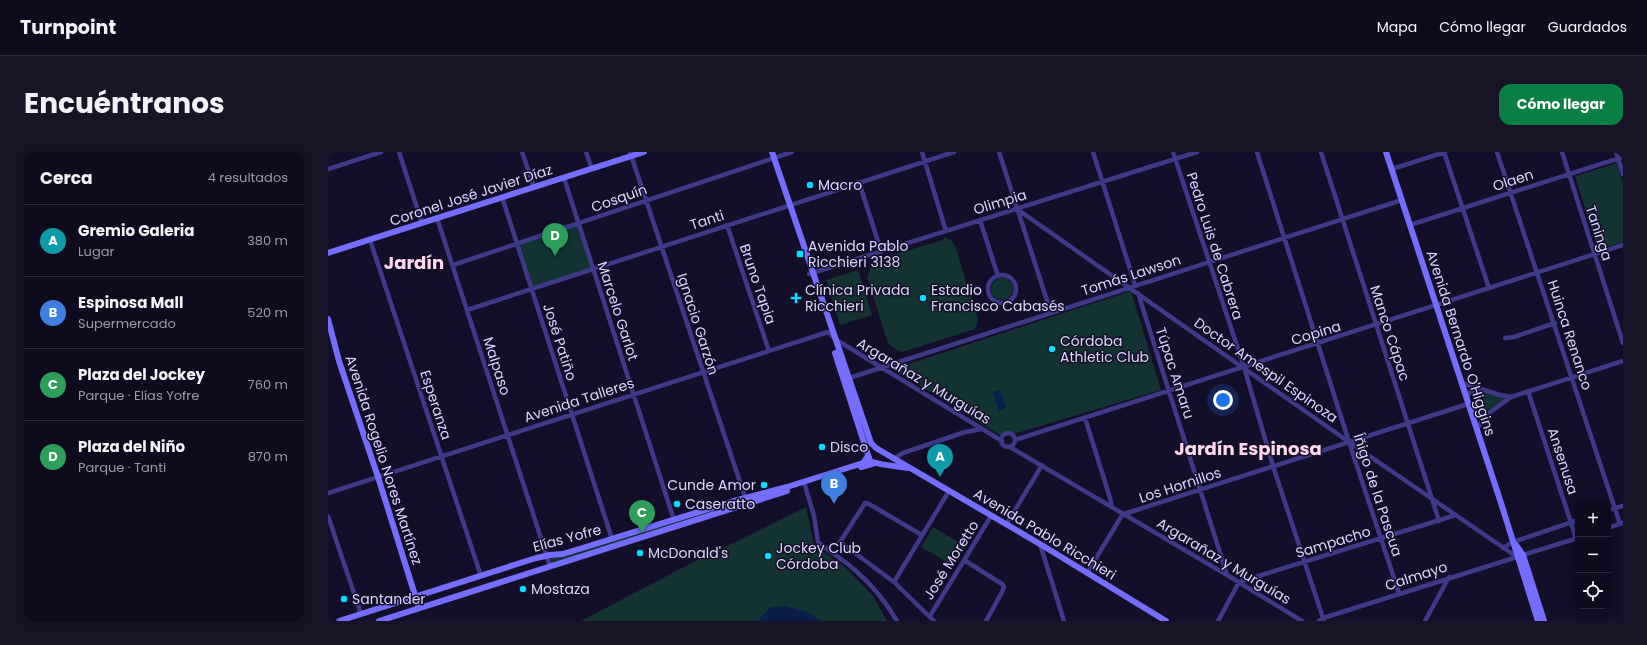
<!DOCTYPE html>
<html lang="es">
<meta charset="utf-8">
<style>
body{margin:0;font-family:Poppins,sans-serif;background:#181427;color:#f1f3f6}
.controls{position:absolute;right:12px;bottom:12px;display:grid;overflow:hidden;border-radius:8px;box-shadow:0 2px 10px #0003}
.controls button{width:36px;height:36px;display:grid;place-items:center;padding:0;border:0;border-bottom:1px solid #2f2b3c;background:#0f0b1e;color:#f1f3f6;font:20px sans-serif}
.you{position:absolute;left:895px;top:248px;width:14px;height:14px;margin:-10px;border:3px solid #fff;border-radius:50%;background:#1a73e8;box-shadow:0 0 0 6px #1a73e833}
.badge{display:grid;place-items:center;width:26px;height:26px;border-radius:50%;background:#0b8043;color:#fff;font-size:13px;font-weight:700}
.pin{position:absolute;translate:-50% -33px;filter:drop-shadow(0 1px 2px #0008)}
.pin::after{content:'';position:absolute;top:21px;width:14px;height:12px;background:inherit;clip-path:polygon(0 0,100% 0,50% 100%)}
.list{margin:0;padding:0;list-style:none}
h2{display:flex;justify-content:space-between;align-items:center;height:52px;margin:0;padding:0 16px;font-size:17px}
h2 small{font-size:13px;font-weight:400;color:#9b9ba4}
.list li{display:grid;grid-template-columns:26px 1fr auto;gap:12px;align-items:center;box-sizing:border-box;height:72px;padding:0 16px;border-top:1px solid #2f2b3c}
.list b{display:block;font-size:15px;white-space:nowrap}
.list p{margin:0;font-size:13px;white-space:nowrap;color:#9b9ba4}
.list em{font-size:13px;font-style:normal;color:#9b9ba4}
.icon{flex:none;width:22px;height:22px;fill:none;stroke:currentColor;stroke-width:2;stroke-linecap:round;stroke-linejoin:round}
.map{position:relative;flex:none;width:1295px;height:469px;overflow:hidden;border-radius:12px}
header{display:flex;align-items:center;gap:24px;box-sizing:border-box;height:56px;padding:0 20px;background:#0f0b1e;border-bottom:1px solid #2f2b3c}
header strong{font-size:19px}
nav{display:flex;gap:22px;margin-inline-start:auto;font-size:14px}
.intro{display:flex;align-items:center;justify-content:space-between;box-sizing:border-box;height:96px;padding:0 24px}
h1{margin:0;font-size:28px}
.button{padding:10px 18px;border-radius:12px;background:#0b8043;color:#fff;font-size:14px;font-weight:700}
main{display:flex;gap:24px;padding:0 24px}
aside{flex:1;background:#0f0b1e;border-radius:12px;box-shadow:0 2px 10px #0003}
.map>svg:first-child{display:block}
</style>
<header>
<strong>Turnpoint</strong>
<nav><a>Mapa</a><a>Cómo llegar</a><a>Guardados</a></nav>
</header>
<div class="intro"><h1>Encuéntranos</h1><a class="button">Cómo llegar</a></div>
<main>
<aside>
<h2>Cerca<small>4 resultados</small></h2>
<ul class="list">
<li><span class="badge" style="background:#0f9aa8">A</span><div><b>Gremio Galeria</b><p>Lugar</p></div><em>380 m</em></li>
<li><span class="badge" style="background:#3f7fe0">B</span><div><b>Espinosa Mall</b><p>Supermercado</p></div><em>520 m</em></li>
<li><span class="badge" style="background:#2e9e5b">C</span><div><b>Plaza del Jockey</b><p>Parque · Elías Yofre</p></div><em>760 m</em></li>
<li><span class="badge" style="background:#2e9e5b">D</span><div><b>Plaza del Niño</b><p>Parque · Tanti</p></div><em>870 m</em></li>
</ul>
</aside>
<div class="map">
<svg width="1295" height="469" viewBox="0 0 1295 469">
<rect width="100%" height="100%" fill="#140f28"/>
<!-- green -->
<path fill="#123332" d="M1289,11l6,20v59l-25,8 -23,-74z
M251,71l14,46 -61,20 -15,-46z
M616,85l8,4 3,5 23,72 -1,7 -3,5h-2l-70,22 -8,-4 -6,-5 -21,-66 3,-8 6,-9 67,-20z
M530,118l14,45 -32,10 -14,-45z
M663 137a11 11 0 1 1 22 0a11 11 0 1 1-22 0Z
M803,139l30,99 -158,47 -110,-68z
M1149,239c4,0 25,6 30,7l-23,16 -6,-4 -4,-15z
M417,348l1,3 -196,63 -1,-7z
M478,355l8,38 31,22 28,29 14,25h-306l101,-53z
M605,375l33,20 -12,19 -33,-19z"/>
<!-- water -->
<path fill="#091e48" d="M672,238l6,18 -7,3 -6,-19z
M457,454l23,6 13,9h-61l1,-4 10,-10z"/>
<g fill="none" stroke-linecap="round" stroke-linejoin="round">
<!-- street -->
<path stroke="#3e3989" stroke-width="4.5" d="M71,0l23,71
M194,0l12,35
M258,0l6,17
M302,0l116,348
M594,0l24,79
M671,0l52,161
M765,0l42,133
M845,0l71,215 29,99 51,155
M929,0l92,290 50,151
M993,0l118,369
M1116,0l45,136
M1169,0l123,372
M1234,0l61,191
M1288,0l7,22
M0,17l53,-17
M1064,17l53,-17
M236,26l110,342
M531,30l22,69
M174,45l110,342
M689,57l332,233 168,115
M109,66l113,348
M652,68l18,56
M399,73l42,126
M1082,73l213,-68
M42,88l111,336
M125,113l339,-113
M481,122l388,-122
M660 137a14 14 0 1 1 28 0a14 14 0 1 1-28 0Z
M810,141l89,282
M139,158l487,-158
M1177,186l9,-1 41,-14
M518,227l556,-179
M1134,231l38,12 11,2
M1200,239l48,147
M1138,246l4,-6 9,-5
M1143,261l14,3
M757,266l25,80 2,9
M1149,277l8,-13 26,-19 112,-36
M673 288a7 7 0 1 1 14 0a7 7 0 1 1-14 0Z
M687,288l608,-195
M682,295l217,128 75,46
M567,306l8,-5 62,-21 17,-3
M476,330l10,34 4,26c12,10 26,18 38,29 16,14 30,31 41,50
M0,341l500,-161 7,7 167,102
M1280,358l15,-4
M0,364l33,98
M678,373l36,-60
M1280,376l15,-5
M594,383l-53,-31 -4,-1 -25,39 54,40 40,39
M712,392l24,77
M1175,396l10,-6 65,-22
M1195,403l55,-17
M636,408l38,24 2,3 -2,5 -16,29
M759,421l34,-56 3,-3 344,-110
M566,430l55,-91
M602,464l61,-100
M890,469l21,-39 217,-67
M991,469l4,-3 194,-61
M1097,469l24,-44"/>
<!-- secondary -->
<path stroke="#756dff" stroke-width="6" d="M444,0l99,291 5,5 164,96 126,77
M1058,0l115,351 37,118
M0,101l316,-101
M0,167l11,42 39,116 41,131
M507,201l35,108c5,3 30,6 38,7
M533,315l14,-4
M1188,393l7,10 21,66
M11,469l197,-63 14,-3 13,-1 171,-53 53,-14 76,-24 5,-7
M51,469l408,-130"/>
</g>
<!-- markers -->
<g fill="#02deff" stroke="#140f28" stroke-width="1.5">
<circle cx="482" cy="33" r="4"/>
<rect x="468" y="98" width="8" height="8" rx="2"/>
<path d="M466 140h4v4h4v4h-4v4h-4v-4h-4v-4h4z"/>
<circle cx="595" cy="146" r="4"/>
<circle cx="724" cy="197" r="4"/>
<circle cx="494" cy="295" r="4"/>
<circle cx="436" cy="333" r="4"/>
<circle cx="349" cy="352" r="4"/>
<circle cx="312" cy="401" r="4"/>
<circle cx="440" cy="404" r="4"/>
<circle cx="195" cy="437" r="4"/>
<circle cx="16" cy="447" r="4"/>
</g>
<g text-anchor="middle" stroke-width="3" stroke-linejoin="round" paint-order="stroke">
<!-- street labels -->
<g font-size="14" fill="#dcd6ff" stroke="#140f28">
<text transform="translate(1185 28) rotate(-18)" y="5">Olaen</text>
<text transform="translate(143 43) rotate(-18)" y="5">Coronel José Javier Díaz</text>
<text transform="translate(291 46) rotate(-19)" y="5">Cosquín</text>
<text transform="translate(672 50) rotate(-17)" y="5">Olimpia</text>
<text transform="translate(379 68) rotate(-18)" y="5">Tanti</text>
<text transform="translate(1271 81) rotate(72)" y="5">Taninga</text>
<text transform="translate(887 94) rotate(72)" y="5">Pedro Luis de Cabrera</text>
<text transform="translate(803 123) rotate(-18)" y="5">Tomás Lawson</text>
<text transform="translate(430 132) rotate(71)" y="5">Bruno Tapia</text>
<text transform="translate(290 159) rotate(72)" y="5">Marcelo Garlot</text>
<text transform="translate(370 172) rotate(72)" y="5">Ignacio Garzón</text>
<text transform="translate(988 181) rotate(-17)" y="5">Copina</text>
<text transform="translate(1062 181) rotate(72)" y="5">Manco Cápac</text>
<text transform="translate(1242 183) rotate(72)" y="5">Huinca Renanco</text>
<text transform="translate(232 190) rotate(72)" y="5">José Patiño</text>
<text transform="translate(1133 191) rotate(72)" y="5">Avenida Bernardo O'Higgins</text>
<text transform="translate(169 214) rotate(72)" y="5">Malpaso</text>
<text transform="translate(938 218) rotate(35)" y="5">Doctor Amespil Espinoza</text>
<text transform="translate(847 221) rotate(72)" y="5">Túpac Amaru</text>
<text transform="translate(596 229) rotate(31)" y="5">Argarañaz y Murguías</text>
<text transform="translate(251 248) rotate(-18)" y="5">Avenida Talleres</text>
<text transform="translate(108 253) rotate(72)" y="5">Esperanza</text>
<text transform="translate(56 308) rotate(72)" y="5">Avenida Rogelio Nores Martínez</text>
<text transform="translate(1235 309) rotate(72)" y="5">Ansenusa</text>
<text transform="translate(852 333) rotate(-18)" y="5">Los Hornillos</text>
<text transform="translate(1050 343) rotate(72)" y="5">Íñigo de la Pascua</text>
<text transform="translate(717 382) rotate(31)" y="5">Avenida Pablo Ricchieri</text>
<text transform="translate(239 386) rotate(-15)" y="5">Elías Yofre</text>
<text transform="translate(1005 390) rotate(-17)" y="5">Sampacho</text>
<text transform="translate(623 408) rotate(-58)" y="5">José Moretto</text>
<text transform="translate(896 409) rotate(31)" y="5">Argarañaz y Murguías</text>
<text transform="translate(1088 424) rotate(-18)" y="5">Calmayo</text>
</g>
<!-- poi labels -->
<g font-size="14" fill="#dcd6ff" stroke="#140f28" text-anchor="start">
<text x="490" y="38">Macro</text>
<text x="480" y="99">Avenida Pablo<tspan x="480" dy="16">Ricchieri 3138</tspan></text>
<text x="477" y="143">Clínica Privada<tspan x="477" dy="16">Ricchieri</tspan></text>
<text x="603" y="143">Estadio<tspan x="603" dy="16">Francisco Cabasés</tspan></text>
<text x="732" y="194">Córdoba<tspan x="732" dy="16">Athletic Club</tspan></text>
<text x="502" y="300">Disco</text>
<text x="428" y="338" text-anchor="end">Cunde Amor</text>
<text x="357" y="357">Caseratto</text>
<text x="448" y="401">Jockey Club<tspan x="448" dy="16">Córdoba</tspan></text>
<text x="320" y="406">McDonald's</text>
<text x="203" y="442">Mostaza</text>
<text x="24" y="452">Santander</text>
</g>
<!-- district labels -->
<g font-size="18" font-weight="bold" fill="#ffd8f0" stroke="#140f28">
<text x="86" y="117">Jardín</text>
<text x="920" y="303">Jardín Espinosa</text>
</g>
</g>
</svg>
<div class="controls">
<button>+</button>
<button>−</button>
<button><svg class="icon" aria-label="locate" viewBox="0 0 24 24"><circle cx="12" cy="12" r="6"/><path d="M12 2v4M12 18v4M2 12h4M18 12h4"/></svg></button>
</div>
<div class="you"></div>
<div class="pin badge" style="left:612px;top:325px;background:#0f9aa8">A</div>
<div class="pin badge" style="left:506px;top:352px;background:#3f7fe0">B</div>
<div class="pin badge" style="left:314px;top:381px;background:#2e9e5b">C</div>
<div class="pin badge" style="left:227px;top:104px;background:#2e9e5b">D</div>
</div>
</main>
